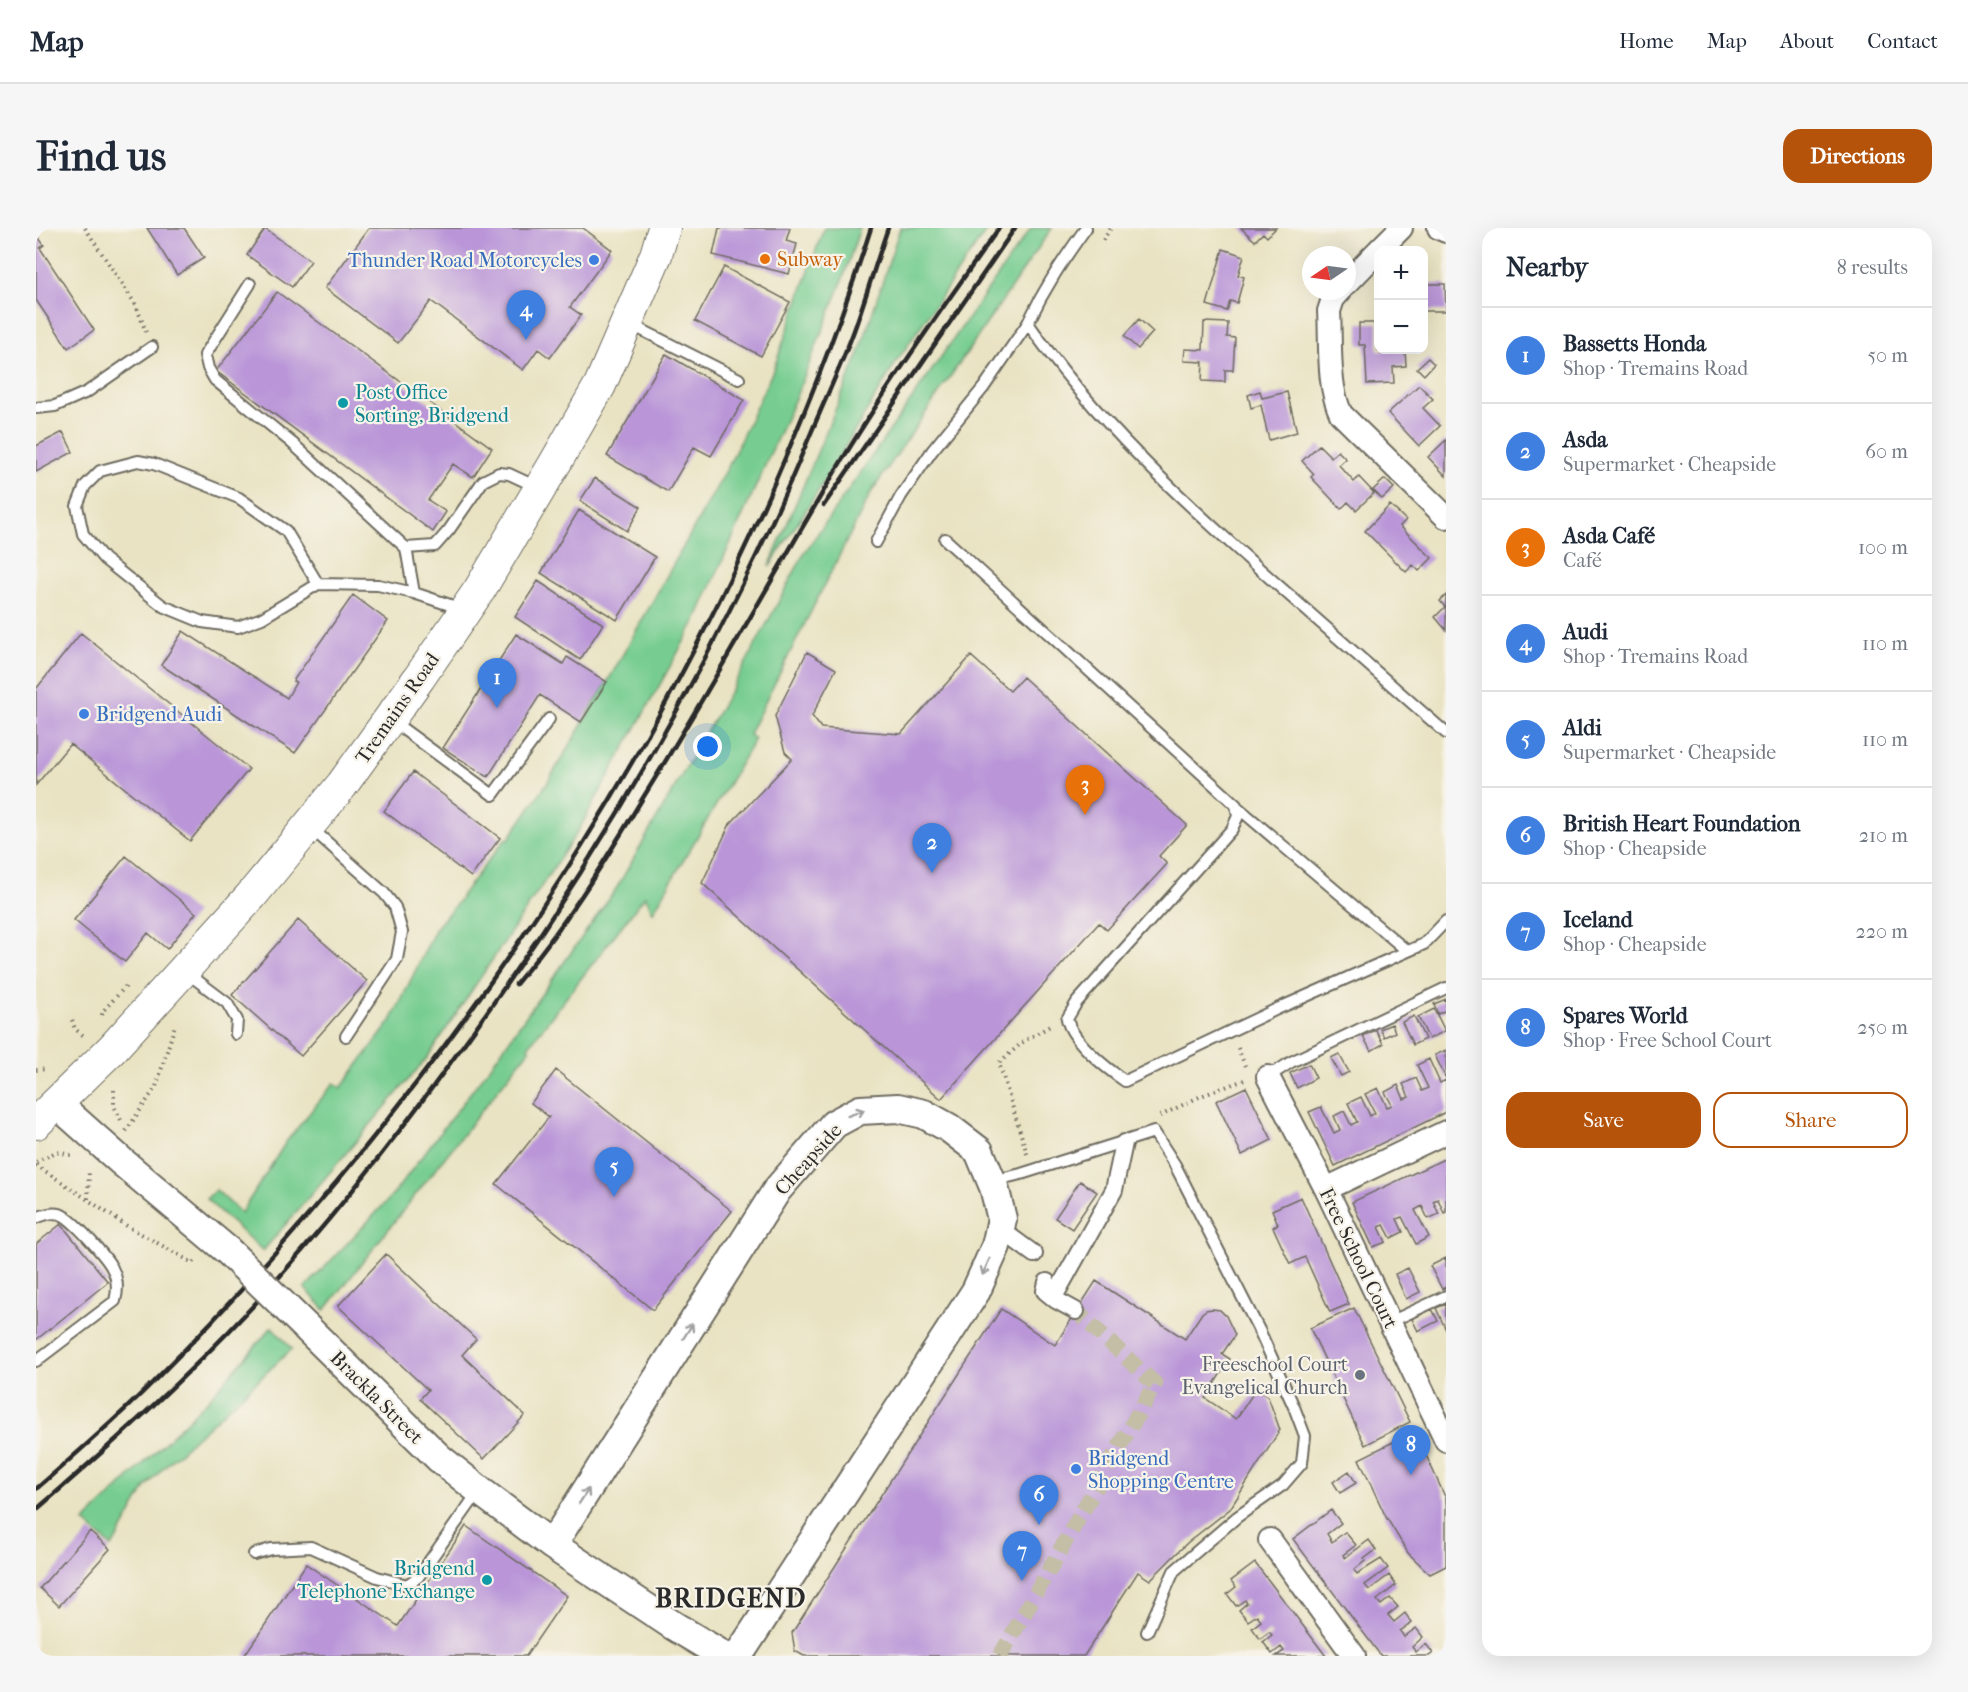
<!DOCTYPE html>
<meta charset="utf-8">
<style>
body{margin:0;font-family:"IM FELL French Canon",serif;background:#f6f6f7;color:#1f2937}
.controls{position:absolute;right:18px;top:18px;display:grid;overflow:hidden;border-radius:12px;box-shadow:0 6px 24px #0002}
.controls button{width:54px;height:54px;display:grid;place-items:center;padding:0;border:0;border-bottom:2px solid #e0e1e3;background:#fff;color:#1f2937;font:30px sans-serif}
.compass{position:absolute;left:1266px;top:18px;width:54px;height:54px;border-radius:50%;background:#fff;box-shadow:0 6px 24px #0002;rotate:257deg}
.you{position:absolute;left:672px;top:519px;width:21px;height:21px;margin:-15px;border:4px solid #fff;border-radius:50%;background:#1a73e8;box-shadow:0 0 0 9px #1a73e833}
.badge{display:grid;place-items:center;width:39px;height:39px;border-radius:50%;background:#b45309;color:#fff;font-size:20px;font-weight:700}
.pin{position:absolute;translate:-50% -50px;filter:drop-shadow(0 2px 3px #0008)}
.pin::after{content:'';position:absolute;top:32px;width:21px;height:18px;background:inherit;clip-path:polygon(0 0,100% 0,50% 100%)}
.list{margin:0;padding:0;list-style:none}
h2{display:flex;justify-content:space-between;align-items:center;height:78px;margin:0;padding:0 24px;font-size:26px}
h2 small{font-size:20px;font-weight:400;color:#747a83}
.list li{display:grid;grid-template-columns:39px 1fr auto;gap:18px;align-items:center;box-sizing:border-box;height:96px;padding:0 24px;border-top:2px solid #e0e1e3}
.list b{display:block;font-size:22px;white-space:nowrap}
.list p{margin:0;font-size:20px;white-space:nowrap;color:#747a83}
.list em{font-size:20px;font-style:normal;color:#747a83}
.actions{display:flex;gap:12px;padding:18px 24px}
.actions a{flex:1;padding:14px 0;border:2px solid #b45309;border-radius:18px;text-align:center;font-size:21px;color:#b45309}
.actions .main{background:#b45309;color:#fff}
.map{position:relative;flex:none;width:1410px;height:1428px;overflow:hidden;border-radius:18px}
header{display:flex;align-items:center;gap:36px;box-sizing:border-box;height:84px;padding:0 30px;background:#fff;border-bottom:2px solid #e0e1e3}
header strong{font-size:28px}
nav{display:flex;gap:33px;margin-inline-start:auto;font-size:21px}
.intro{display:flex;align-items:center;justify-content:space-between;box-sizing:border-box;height:144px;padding:0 36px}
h1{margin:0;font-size:42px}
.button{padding:15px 27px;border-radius:18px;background:#b45309;color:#fff;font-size:21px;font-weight:700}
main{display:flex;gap:36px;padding:0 36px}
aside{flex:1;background:#fff;border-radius:18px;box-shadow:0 6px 24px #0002}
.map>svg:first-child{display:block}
</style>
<header>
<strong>Map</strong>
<nav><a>Home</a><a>Map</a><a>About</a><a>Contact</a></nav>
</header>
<div class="intro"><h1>Find us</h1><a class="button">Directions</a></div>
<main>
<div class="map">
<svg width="1410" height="1428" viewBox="0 0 1410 1428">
<rect width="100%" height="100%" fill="#f7f3e8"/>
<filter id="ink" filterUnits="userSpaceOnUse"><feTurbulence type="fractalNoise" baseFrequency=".0167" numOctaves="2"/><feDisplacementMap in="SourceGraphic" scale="12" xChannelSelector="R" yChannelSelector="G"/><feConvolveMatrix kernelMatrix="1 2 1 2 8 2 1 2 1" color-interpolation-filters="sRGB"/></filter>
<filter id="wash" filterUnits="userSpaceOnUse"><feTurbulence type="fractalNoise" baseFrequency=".008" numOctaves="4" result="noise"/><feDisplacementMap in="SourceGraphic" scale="24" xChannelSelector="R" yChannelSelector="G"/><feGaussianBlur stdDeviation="1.35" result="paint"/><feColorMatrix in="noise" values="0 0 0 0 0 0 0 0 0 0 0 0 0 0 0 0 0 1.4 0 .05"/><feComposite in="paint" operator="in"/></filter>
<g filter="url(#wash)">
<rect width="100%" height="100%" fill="#e9e3c3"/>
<!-- green -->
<path fill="#77cd91" stroke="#517c5e" stroke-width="1.5" d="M788,0h36l-20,59 -43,107 -101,226 -118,211 -151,227 -164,193 -57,-52 10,-9 25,23 45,-71 48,-59 7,5 50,-67 45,-93 26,-31 -1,-1 45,-58 2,2 41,-60 60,-101 119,-212 46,-99z
M864,0h88l-91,133 -83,137 -45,69 91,-216z
M995,0h21l-180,263 -123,243 6,5 -102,173 -8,-16 -117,151 2,2 -205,261 -20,-22 86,-91 99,-130 126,-178 125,-217 64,-120z
M236,1099l20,22 -129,119 -17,19 -34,60 -28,-25 123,-121z"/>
<g id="blocks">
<!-- building -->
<path fill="#ba96d8" d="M111,0h37l20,30 -27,17z
M333,0h214l29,22 -42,57 11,8 -31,43 -12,-9 -15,21 -92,-69 -33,42 -73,-55z
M683,0h71l-4,13 11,3 -8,30 -76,-19z
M1205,0h35l-9,9 -4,-4 -8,8z
M229,1l46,32 -19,26 -45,-32z
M0,6l8,11 -4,3 54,82 -26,18 -32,-48z
M1187,21l21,7 -6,19 6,2 -7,26 -7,-2 -3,10 -20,-6z
M688,39l66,35 -29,54 -66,-35z
M1388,56h21l1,27h-22z
M241,64l215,156 -19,29 -20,-13 -25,36 18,12 -13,20 -217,-161z
M1103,91l14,13 -15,17 -14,-13z
M1168,94l24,1 -1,14 8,1 -2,32h-8v12l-23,-1 1,-19 -19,-1 1,-12 18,1z
M1323,95h19v27h27l1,16 -13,1 1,16 -27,1 -2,-39h-6z
M630,126l78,46 -33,56 -17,-9 -26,45 -61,-36z
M1392,130l6,6 -10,11 -7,-7z
M1383,157l14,14 -10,9 17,18 -21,20 -31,-33z
M1224,163l2,7 25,-6 10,40 -28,8 -8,-35 -10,3 -3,-13z
M27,204l10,20 -37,20v-26z
M1410,212v36l-18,-19z
M1283,217l12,12 7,-6 8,8 -7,6 15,17 5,-5 15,16 -18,17 -8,-8 -7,7 -30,-32 3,-3 -12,-13z
M559,250l46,29 -14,24 -47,-30z
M1349,251l9,9 -12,11 -9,-9z
M1354,277l16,15 -6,6 32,32 -13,13 -6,-6 -7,7 -41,-41z
M543,282l76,47 -38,63 -76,-47z
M502,353l65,43 -23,36 -65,-43z
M317,367l35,26 -93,132 -134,-88 22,-34 104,67 9,-16 -3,-1z
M1410,367v35l-11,-13 10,-10 -5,-6z
M45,405l168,136 -59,72 -120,-97 -34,41v-96z
M480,406l47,30 4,-7 40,25 -26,40 -41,-27 -52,82 -45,-29z
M771,424l29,17 -24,47 9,12 80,6 70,-78 39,35 13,-14 164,148 -28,31 8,8 -60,66 -8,-7 -158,176 -239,-216 28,-59 62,-65 -7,-7 -10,-36z
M377,544l87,66 -29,39 -87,-66z
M90,628l70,57 -29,36 -19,-16 -23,29 -51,-42z
M262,692l69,61 -66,75 -69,-61z
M1410,771v11l-8,4 -4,-10z
M1398,781l11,22 -16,8 -11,-22z
M1378,788l11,23 -12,6 -11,-23z
M1356,796l3,8 -11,5 -4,-8z
M1340,802l7,14 -12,7 -8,-15z
M1410,822v29l-11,-24z
M1303,826l10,18 -8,4 -10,-18z
M1393,831l11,24 6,-3v32l-111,54 -26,-54 12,-5 13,26 6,-3 -6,-14 10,-5 7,14 6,-3 -9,-19 13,-6 9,19 5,-3 -10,-19 13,-6 9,19 5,-2 -7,-13 13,-7 6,14 5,-2 -6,-13 13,-6 6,13 6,-3 -11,-23z
M1273,836l7,14 -19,10 -7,-15z
M520,842l176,141 -79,99 -157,-126 53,-67 -18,-14z
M1210,859l26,53 -30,15 -26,-54z
M1410,930v54l-2,1 -6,-14 -5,2 6,13 -11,5 -6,-13 -7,4 14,27 -13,7 -14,-27 -5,2 6,13 -12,6 -7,-13 -5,2 7,15 -13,5 -21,-45z
M1044,953l17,11 -25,37 -17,-11z
M1265,969l48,107 -19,8 -25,-55 -15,7 -17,-37 5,-3 -6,-14z
M25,996l47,58 -72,58v-96z
M350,1026l90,85 -14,16 63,60 -41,44 -64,-60 8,-9 -90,-84z
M1410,1030v29l-4,2 -12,-23z
M1372,1040l12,24 -14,7 -11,-25z
M1060,1053l89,58 17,-26 4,-3 6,-1 8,1 6,6 9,19 -13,19 8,5 -25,39 31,21 20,-30 12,8 12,33 -50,79 -43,34 -37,37 -12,-8 -54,84h-280l-9,-5 -3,-18 209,-324 54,36z
M1410,1076v26l-10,-22z
M1318,1080l56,114 -45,23 -55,-117z
M1396,1081l6,12 -20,10 -6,-12z
M1379,1203l31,68v67l-16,8 -22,-21 -22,-36 -27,-58z
M1313,1243l7,12 -16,10 -7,-11z
M1295,1282l10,13 -14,11 5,8 13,-10 11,13 -13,10 2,3 24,-18 7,10 -12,9 1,2 -11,9 3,4 24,-15 7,9 -23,17 4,5 20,-15 7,10 -19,15 4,5 9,-7 8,9 -10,8 6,7 11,-9 7,10 -12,8 4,6 12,-9 7,9 -11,10 4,5 10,-8 7,9 -4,3h-48l-88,-117z
M430,1298l101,70 -41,60h-282l62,-92 92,62z
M54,1303l20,18 -51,57 -19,-18z
M1219,1335l14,18 57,75h-50l8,-5 -3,-4 -9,7 -9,-12 9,-7 -3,-3 -9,7 -8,-11 9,-7 -4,-6 -9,6 -9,-11 8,-7 -2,-3 -9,6 -9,-12 9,-7 -5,-6z"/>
</g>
</g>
<g filter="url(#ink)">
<use href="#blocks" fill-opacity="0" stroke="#6e6b60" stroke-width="1.5"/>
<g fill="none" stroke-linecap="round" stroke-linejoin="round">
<!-- pedestrian-tunnel -->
<path stroke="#c3bea5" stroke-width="16" stroke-dasharray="16 8" stroke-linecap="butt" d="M964,1428l155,-272 -79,-73"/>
<!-- service casing -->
<g stroke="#6e6b60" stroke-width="14">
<path id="service" d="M1050,0c-23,32 -41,59 -58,95 67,98 156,179 244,257 58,51 116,102 174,153
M214,56l-45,71 3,13 7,12 77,63 114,105 8,45
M594,96l109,55
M0,180l19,-2 32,-14 65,-45
M909,311l291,266 2,11 -6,13 -155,173 -10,17c5,22 39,49 58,62l152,-72 147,-65 22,-23
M840,314l25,-46 31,-45 52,-64 44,-64
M370,320l29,-2 14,-16 34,-49 16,-8 10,1 28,13
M282,356l-32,-53 -47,-33 -85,-34 -16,-3 -38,10 -15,15 -8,20 6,28 21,25 59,47 39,16 36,5 24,-9 56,-34 60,1 36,8 48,16
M356,493l101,74 56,-76
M1200,578l171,145
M275,600l73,65 11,14 7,25 -5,27 -51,77
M150,744l41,31 10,17 -1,14
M1232,849l23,-15 155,-74
M956,953l29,-7 133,-42 21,33 86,169 33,73 11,29 -3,27 -19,22 -46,32 -63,54 -27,61
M0,990c7,-3 16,-6 23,-4 11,1 48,44 53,54 6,11 6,22 3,33l-79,60
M1354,1094l56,-26
M218,1326l17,-5 40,-2 66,30 30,8 11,-8 61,-86"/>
</g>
<!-- pedestrian casing -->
<g stroke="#6e6b60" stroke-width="20">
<path id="pedestrian" d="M964,1001l34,25
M1011,1054l-2,9 11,9 20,11
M1018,1069l60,-107 10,-47"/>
</g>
<!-- minor casing -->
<g stroke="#6e6b60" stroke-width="26">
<path id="minor" d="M1403,0l7,3
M1343,22l22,-22
M1311,55l31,-32
M1304,63l-7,8 -4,12c2,31 -2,74 12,103l105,103
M1232,849l58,112 120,251
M1290,961l120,-57
M1234,1312l84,116"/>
</g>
<!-- tertiary casing -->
<g stroke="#6e6b60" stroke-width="32">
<path id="tertiary" d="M20,875l65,58 107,90
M273,1102l130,128 41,33 72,54 122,81 50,30
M516,1317l225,-355 57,-66 26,-14 38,-2 26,6 25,14 30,23 15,36 8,32 -6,27 -20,45 -238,365"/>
</g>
<!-- secondary casing -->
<g stroke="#6e6b60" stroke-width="34">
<path id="secondary" d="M0,895l76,-74 139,-153 91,-111 77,-107 61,-89 74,-124 46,-80 56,-130 8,-27"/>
</g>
<!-- path -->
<path stroke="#6e6b60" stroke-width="4" stroke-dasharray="1.5 4.5" stroke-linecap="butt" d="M49,0l51,77 10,27
M1067,12l8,-12
M66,787l1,-4 23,-25
M36,792l3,9 9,7
M1202,820l7,18
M0,842l12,-1
M78,862v16l8,16
M1124,888l41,-20 43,-16
M90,903l30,-44 19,-62
M991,926l-28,-91 25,-22 26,-15
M0,934l20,-10 15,3
M0,937l91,61 66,37 3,-3
M52,971l1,-29"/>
<!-- service -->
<use href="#service" stroke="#fff" stroke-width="10"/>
<!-- pedestrian -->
<use href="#pedestrian" stroke="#fff" stroke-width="16"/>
<!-- minor -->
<use href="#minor" stroke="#fff" stroke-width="22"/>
<!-- tertiary -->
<use href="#tertiary" stroke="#fff" stroke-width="28"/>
<!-- secondary -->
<use href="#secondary" stroke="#fff" stroke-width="32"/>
<!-- rail -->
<path stroke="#2b2b2b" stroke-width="4.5" d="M788,277l191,-277
M480,756c48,-57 87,-120 125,-183 61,-98 117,-198 175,-297 55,-96 119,-186 183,-276
M0,1261c40,-35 82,-71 119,-109 322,-323 576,-716 716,-1152
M0,1282c75,-65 149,-131 217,-204 85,-92 161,-191 234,-294 128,-181 239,-374 324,-579 15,-36 32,-71 45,-108 11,-32 21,-65 32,-97"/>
<!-- tertiary-bridge casing -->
<g stroke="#6e6b60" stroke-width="32" stroke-linecap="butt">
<path id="tertiary-bridge" d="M192,1023l81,79"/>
</g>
<!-- tertiary-bridge -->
<use href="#tertiary-bridge" stroke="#fff" stroke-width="28"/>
</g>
<!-- one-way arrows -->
<defs><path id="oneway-shaft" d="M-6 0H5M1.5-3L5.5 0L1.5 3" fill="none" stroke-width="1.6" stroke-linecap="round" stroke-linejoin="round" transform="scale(1.5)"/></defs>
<g stroke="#a0a0a0">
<use href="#oneway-shaft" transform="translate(820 885) rotate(-20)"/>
<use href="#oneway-shaft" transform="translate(950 1039) rotate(114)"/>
<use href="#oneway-shaft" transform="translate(652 1103) rotate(-58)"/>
<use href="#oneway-shaft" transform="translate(548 1268) rotate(-57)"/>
</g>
</g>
<!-- markers -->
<circle fill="#e8710a" stroke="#f7f3e8" stroke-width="2" cx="729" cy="31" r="6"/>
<g fill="#3f7fe0" stroke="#f7f3e8" stroke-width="2">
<circle cx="558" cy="32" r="6"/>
<circle cx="48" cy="486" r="6"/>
<circle cx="1040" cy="1241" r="6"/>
</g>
<g fill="#0f9aa8" stroke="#f7f3e8" stroke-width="2">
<circle cx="307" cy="175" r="6"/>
<circle cx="451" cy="1352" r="6"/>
</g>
<circle fill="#6b7280" stroke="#f7f3e8" stroke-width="2" cx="1324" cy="1147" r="6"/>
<g text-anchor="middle" stroke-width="4.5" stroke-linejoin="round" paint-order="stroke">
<!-- food labels -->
<g font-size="20" fill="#c56008" stroke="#f7f3e8" text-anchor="start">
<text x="741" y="38">Subway</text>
</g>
<!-- shop labels -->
<g font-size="20" fill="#366cbe" stroke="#f7f3e8" text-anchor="start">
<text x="546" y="39" text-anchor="end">Thunder Road Motorcycles</text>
<text x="60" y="493">Bridgend Audi</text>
<text x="1052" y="1237">Bridgend<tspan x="1052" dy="23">Shopping Centre</tspan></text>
</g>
<!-- culture labels -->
<g font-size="20" fill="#0d838f" stroke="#f7f3e8" text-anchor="start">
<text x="319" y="171">Post Office<tspan x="319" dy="23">Sorting, Bridgend</tspan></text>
<text x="439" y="1347" text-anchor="end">Bridgend<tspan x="439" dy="23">Telephone Exchange</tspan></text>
</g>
<!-- street labels -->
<g font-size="20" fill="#2b2b2b" stroke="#f7f3e8">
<text transform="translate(361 480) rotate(-55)" y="7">Tremains Road</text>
<text transform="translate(772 931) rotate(-48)" y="7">Cheapside</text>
<text transform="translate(1323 1030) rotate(64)" y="7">Free School Court</text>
<text transform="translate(341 1169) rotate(45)" y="7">Brackla Street</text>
</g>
<!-- worship labels -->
<g font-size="20" fill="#5b616d" stroke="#f7f3e8" text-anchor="end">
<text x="1312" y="1143">Freeschool Court<tspan x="1312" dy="23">Evangelical Church</tspan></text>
</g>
<!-- district labels -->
<g font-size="26" font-weight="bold" letter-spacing="1.5" fill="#2b2b2b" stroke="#f7f3e8">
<text x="695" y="1379">BRIDGEND</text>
</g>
</g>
</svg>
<div class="controls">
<button>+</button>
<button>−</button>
</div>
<svg class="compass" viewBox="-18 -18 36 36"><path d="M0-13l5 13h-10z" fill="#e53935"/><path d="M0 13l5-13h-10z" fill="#747a83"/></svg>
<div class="you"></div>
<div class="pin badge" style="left:461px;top:480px;background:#3f7fe0">1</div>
<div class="pin badge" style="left:896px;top:645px;background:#3f7fe0">2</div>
<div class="pin badge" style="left:1049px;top:587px;background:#e8710a">3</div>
<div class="pin badge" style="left:490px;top:112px;background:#3f7fe0">4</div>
<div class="pin badge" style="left:578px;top:969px;background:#3f7fe0">5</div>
<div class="pin badge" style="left:1003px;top:1297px;background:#3f7fe0">6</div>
<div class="pin badge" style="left:986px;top:1353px;background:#3f7fe0">7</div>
<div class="pin badge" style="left:1375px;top:1247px;background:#3f7fe0">8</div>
</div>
<aside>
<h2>Nearby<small>8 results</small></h2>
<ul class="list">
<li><span class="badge" style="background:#3f7fe0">1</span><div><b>Bassetts Honda</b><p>Shop · Tremains Road</p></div><em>50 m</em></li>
<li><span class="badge" style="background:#3f7fe0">2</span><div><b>Asda</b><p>Supermarket · Cheapside</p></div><em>60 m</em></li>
<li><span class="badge" style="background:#e8710a">3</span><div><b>Asda Café</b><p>Café</p></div><em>100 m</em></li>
<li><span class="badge" style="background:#3f7fe0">4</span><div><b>Audi</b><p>Shop · Tremains Road</p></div><em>110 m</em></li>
<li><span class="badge" style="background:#3f7fe0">5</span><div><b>Aldi</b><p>Supermarket · Cheapside</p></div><em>110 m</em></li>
<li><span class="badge" style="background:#3f7fe0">6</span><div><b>British Heart Foundation</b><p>Shop · Cheapside</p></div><em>210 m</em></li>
<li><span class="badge" style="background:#3f7fe0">7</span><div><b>Iceland</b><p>Shop · Cheapside</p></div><em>220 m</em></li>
<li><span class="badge" style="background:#3f7fe0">8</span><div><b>Spares World</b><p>Shop · Free School Court</p></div><em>250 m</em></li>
</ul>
<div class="actions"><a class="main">Save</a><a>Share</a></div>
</aside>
</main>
